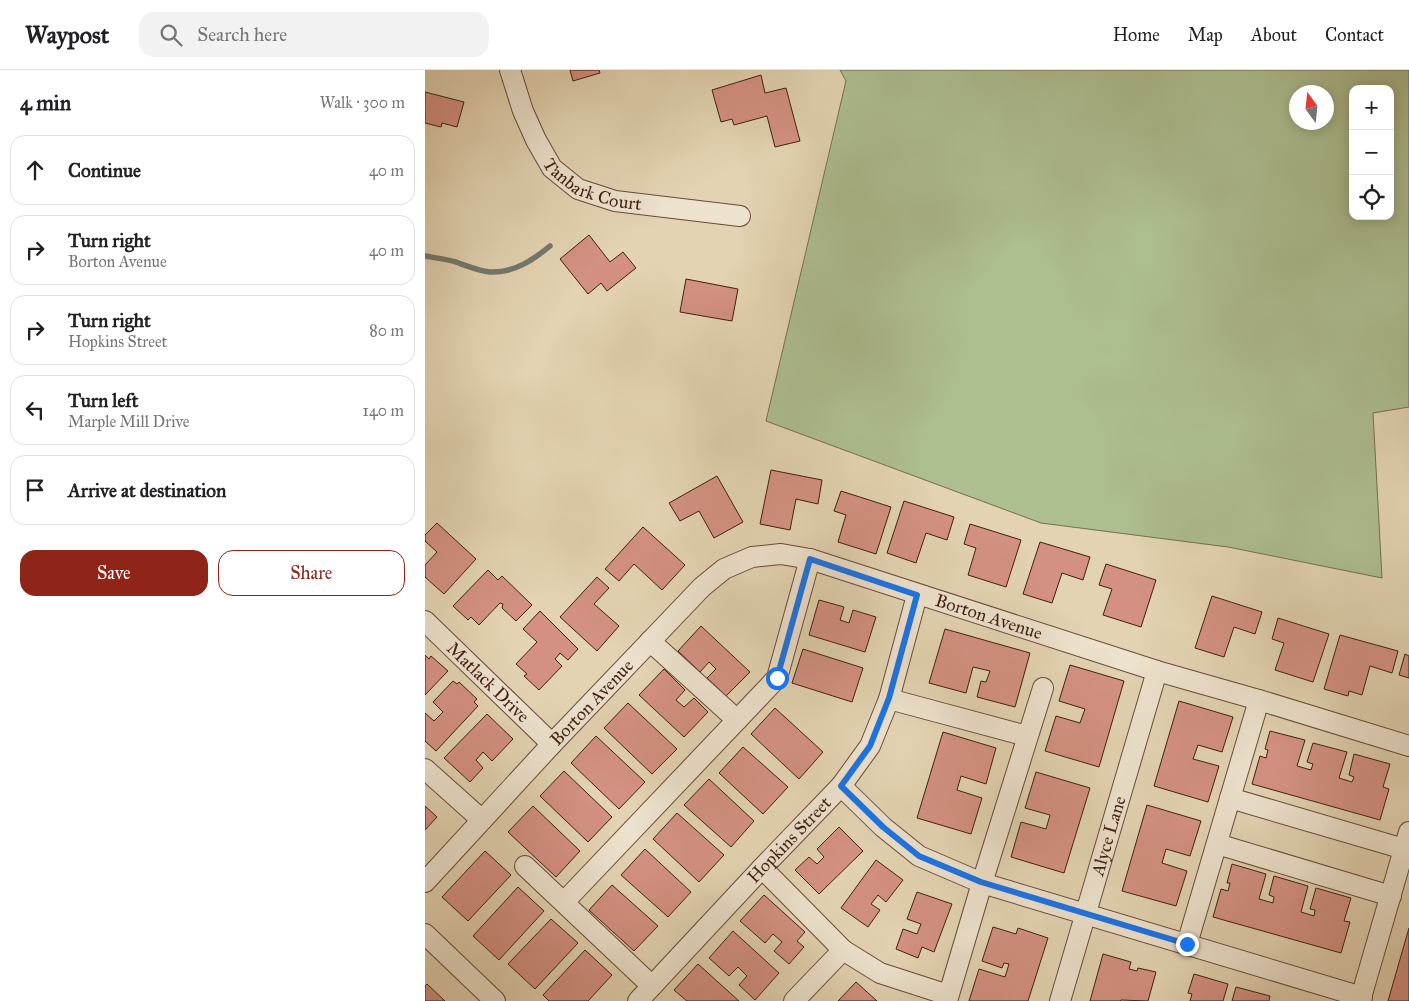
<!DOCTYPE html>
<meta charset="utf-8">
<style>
body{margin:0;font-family:"IM FELL Great Primer",serif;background:#f2f2f2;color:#202124}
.controls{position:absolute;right:15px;top:15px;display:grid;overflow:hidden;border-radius:10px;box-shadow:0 2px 12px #0003}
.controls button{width:45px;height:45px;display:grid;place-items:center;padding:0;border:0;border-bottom:1px solid #e0e0e0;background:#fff;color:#202124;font:25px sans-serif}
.compass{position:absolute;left:864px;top:15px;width:45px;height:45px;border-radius:50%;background:#fff;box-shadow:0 2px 12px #0003;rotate:345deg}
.stop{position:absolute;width:15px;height:15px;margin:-11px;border:4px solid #1a73e8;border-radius:50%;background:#fff}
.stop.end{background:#1a73e8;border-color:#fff;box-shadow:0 1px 5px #0008}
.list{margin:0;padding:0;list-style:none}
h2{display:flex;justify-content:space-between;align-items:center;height:65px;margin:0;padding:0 20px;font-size:21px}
h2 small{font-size:16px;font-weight:400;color:#757577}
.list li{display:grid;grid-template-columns:32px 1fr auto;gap:15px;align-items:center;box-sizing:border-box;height:70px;margin:0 10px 10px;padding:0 10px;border:1px solid #e0e0e0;border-radius:15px}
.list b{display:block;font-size:19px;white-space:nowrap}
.list p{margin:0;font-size:16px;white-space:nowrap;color:#757577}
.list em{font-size:16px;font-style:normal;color:#757577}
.actions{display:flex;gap:10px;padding:15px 20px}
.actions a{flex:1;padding:11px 0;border:1px solid #8f2418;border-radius:15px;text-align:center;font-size:18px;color:#8f2418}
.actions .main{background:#8f2418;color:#fff}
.icon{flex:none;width:28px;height:28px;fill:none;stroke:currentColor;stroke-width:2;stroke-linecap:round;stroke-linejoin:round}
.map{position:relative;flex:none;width:984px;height:931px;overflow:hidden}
header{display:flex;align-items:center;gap:30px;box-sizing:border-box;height:70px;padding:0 25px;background:#fff;border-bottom:1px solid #e0e0e0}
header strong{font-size:24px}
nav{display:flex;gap:28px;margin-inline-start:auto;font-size:18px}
.search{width:350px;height:45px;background:#f2f2f2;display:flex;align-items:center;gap:12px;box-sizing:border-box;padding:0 18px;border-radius:15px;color:#757577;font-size:19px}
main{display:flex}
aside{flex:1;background:#fff}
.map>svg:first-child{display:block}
</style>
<header>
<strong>Waypost</strong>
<div class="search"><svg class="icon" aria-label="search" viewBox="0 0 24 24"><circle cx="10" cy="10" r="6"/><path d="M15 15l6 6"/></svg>Search here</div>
<nav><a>Home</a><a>Map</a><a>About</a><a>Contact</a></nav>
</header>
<main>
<aside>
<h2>4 min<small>Walk · 300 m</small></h2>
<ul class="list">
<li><svg class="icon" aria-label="ahead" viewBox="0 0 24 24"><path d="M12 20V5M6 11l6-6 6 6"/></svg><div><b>Continue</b></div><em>40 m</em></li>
<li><svg class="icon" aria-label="right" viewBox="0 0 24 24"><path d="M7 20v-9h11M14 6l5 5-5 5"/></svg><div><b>Turn right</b><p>Borton Avenue</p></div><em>40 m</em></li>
<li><svg class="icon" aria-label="right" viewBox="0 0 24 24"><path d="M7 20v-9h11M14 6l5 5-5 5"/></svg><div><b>Turn right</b><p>Hopkins Street</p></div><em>80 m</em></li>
<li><svg class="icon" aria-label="left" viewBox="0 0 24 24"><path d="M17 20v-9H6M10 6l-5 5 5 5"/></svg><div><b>Turn left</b><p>Marple Mill Drive</p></div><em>140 m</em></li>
<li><svg class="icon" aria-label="arrive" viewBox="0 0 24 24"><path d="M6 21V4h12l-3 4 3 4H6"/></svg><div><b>Arrive at destination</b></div></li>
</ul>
<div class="actions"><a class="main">Save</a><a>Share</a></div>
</aside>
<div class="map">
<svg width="984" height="931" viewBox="0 0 984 931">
<rect width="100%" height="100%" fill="#e3d3b2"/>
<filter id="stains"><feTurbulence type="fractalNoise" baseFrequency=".004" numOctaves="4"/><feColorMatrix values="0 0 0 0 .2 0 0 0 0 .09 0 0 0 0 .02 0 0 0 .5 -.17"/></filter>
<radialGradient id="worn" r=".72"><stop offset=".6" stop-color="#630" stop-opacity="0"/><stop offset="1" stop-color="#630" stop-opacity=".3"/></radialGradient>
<!-- green -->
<path fill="#adbe91" stroke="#766e50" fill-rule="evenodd" d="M415,0h569v337l-36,6 9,165 -154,-31 -187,-24 -275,-102 80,-340zM928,19h37v127h-37zM872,22h30v30h-30z"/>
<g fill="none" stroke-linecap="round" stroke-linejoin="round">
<!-- stream -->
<path stroke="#737a6e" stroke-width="5.5" d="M0,186c10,2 21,3 31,6 11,4 23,9 34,10 24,1 43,-12 60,-26"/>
</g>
<!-- building -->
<path fill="#d49183" stroke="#401e10" d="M145,0h29l1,3 -27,8z
M336,5l4,18 21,-5 14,53 -25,6 -8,-31 -33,9 -2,-6 -11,3 -9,-32z
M0,22l39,10 -7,25 -15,-4 -1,4 -16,-4z
M164,165l21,27 13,-10 13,16 -29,23 -6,-8 -13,11 -28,-35z
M261,209l52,10 -6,32 -52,-9z
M346,400l51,10 -4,24 -22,-5 -6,31 -30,-6z
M292,406l26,46 -29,16 -15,-27 -19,10 -11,-18z
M416,421l50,16 -15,47 -38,-12 8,-27 -12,-4z
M479,431l50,16 -7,23 -21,-7 -10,30 -29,-10z
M12,453l39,36 -32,35 -19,-17v-12l12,-13 -12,-11v-6z
M545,454l51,16 -15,47 -38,-12 8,-27 -12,-4z
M218,457l42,38 -23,25 -28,-26 -15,17 -14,-12z
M615,472l50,15 -7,23 -21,-7 -10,30 -29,-9z
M681,494l50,16 -15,47 -38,-12 9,-26 -13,-4z
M63,500l10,10 4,-4 30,29 -16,16 -14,-13 1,-4 -3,-1 -21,22 -8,-8 -3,3 -15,-14z
M172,507l12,11 -15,16 25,22 -22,25 -37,-34z
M787,526l50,16 -7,22 -21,-7 -10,30 -29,-9z
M394,530l25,7 -4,13 9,3 4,-13 23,7 -11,35 -56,-17z
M115,541l38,38 -10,11 -8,-7 -5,6 7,7 -23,24 -15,-14 3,-2 -11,-10 21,-22 -14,-13z
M853,548l51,16 -16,48 -38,-12 9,-27 -12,-4z
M276,556l49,46 -24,24 -19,-18 9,-9 -7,-7 -9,10 -22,-21z
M520,559l85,24 -15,54 -38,-10 4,-16 5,1 4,-11 -17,-4 -7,26 -37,-10z
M915,565l58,16 -6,22 -22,-7 -8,29 -13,-4 -1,5 -24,-7z
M378,579l60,19 -11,34 -60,-19z
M980,584l4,2v22l-10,-3z
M0,585l4,4 2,-3 17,15 -23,24z
M645,595l54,16 -25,86 -54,-16 11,-35 24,7 5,-14 -26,-8z
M239,599l21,21 -9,10 8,7 10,-9 14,14 -24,25 -45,-42z
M28,611l4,3 2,-2 18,17 -3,3 4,4 -42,45 -11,-10v-28l9,8 9,-9 -10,-10z
M754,631l54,16 -11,35 -24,-7 -5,14 26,7 -11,36 -54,-16z
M203,633l49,46 -25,25 -48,-46z
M350,638l48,44 -24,27 -48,-45z
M62,644l26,25 -21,22 -9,-9 -7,8 7,8 -13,14 -26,-24z
M845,661l35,9 -8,26 14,4 2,-6 -6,-2 6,-19 34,9 -8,26 13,4 2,-5 -5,-2 5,-21 36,10 -7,23 6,2 -9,31 -128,-36 8,-28 6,2 2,-8 -3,-1z
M518,662l53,16 -10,36 -25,-8 -4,14 25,8 -11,36 -54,-16z
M171,666l49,46 -26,27 -48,-46z
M318,677l45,40 -25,27 -44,-41z
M139,701l48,46 -24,25 -48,-46z
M611,702l54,16 -26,85 -53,-16 10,-35 25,7 4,-14 -25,-7z
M284,709l45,42 -23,26 -47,-42z
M722,735l54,16 -11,35 -24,-7 -4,14 25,8 -11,35 -54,-15z
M0,736l12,11 -12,13z
M108,736l47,45 -24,26 -48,-45z
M252,743l47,42 -25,27 -46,-43z
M414,757l24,24 -44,43 -24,-24 14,-13 8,7 7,-7 -7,-8z
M220,779l46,43 -23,25 -47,-42z
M60,781l26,24 -43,46 -26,-24z
M451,790l27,20 -17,22 -8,-7 -7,9 9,6 -12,17 -27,-19z
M807,794l34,10 -7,25 14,4 1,-6 -5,-2 5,-19 34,10 -7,26 13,4 1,-6 -5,-1 6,-21 35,10 -7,23 6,1 -9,31 -128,-36 8,-28 7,2 2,-8h-3z
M187,815l46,41 -24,25 -45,-41z
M93,817l26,24 -45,49 -26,-24z
M492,822l35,12 -18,48 -12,-5 -4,11 -22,-9 7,-20 14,5 4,-10 -14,-5z
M339,825l41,37 -8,9 7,6 -15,17 -15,-13 8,-9 -9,-8 -8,9 -25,-22z
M126,849l27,24 -43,46 -27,-25z
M568,857l23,7 2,-6 30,10 -20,63h-59l10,-32 26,8 4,-13 -5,-1 -2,5 -20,-7z
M984,858v73h-21z
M308,861l46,42 -24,27 -16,-15 8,-9 -9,-9 -9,9 -20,-18z
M160,880l27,25 -24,26h-39l-6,-6z
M678,884l28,8 -2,7 8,2 1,-3 18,4 -8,29 -27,-1 -1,1h-30z
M273,894l41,37h-52l-13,-11z
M769,904l34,10 -5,17h-33l2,-7 -4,-1z
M431,912l21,19h-39z
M2,914l18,17h-20v-15z
M811,917l34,9 -1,5h-37z"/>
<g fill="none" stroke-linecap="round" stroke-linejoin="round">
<!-- minor casing -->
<g stroke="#694b38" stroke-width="22">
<g id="minor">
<path id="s1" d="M85,0l13,41 13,29 16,28 26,21 37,12 125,15"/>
<path id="s2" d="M0,551l127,123"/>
<path d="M225,571l87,79"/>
<path d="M464,629l138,37"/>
<path d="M0,699l57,51"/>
<path d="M416,716l42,41 36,29 63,27 380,114"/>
<path d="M805,728l174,51"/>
<path d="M792,774l174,52"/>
<path d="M100,796l127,120"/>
<path d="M337,798l81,82 37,23 68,22"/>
<path id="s3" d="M0,812l127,-138 150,-157 22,-18 28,-12 29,-3 29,5 347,112 102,29 150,46"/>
<path d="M139,832l213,-224 33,-119"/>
<path d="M0,864l70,67"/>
<path d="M762,874l72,-244"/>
<path id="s4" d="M213,931l124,-133 79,-82 29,-40 19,-47 28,-104"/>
<path d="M369,931l49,-51"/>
<path d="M522,931l35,-118 61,-195"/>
<path id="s5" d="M635,931l97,-330"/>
<path d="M935,931l49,-169"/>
</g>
</g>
<!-- minor -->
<use href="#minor" stroke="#ede2cd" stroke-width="20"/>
</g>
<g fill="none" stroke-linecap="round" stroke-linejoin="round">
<!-- route -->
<path stroke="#1a73e8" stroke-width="6" d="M352,608l33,-119 107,36 -28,103 -19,48 -29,40 42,41 36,29 62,26 206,62"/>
</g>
<g text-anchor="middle" stroke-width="4" stroke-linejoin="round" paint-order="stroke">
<!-- street labels -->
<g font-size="18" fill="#401e10" stroke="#ede2cd">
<text dy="6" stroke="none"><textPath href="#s1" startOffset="152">Tanbark Court</textPath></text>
<text dy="6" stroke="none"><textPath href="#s3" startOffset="710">Borton Avenue</textPath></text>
<text dy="6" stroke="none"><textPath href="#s2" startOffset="88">Matlack Drive</textPath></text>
<text dy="6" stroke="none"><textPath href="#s3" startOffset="245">Borton Avenue</textPath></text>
<text dy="6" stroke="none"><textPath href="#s5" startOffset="172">Alyce Lane</textPath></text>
<text dy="6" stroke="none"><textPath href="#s4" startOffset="221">Hopkins Street</textPath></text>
</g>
</g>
<rect width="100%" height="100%" filter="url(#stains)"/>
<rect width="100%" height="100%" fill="url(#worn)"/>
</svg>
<div class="controls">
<button>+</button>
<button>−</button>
<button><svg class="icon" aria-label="locate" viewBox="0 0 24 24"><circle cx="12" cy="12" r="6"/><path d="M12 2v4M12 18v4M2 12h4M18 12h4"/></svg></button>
</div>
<svg class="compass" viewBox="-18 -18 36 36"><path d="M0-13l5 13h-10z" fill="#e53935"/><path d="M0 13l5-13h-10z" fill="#757577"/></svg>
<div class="stop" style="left:352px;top:608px"></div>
<div class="stop end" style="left:762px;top:874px"></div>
</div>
</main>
